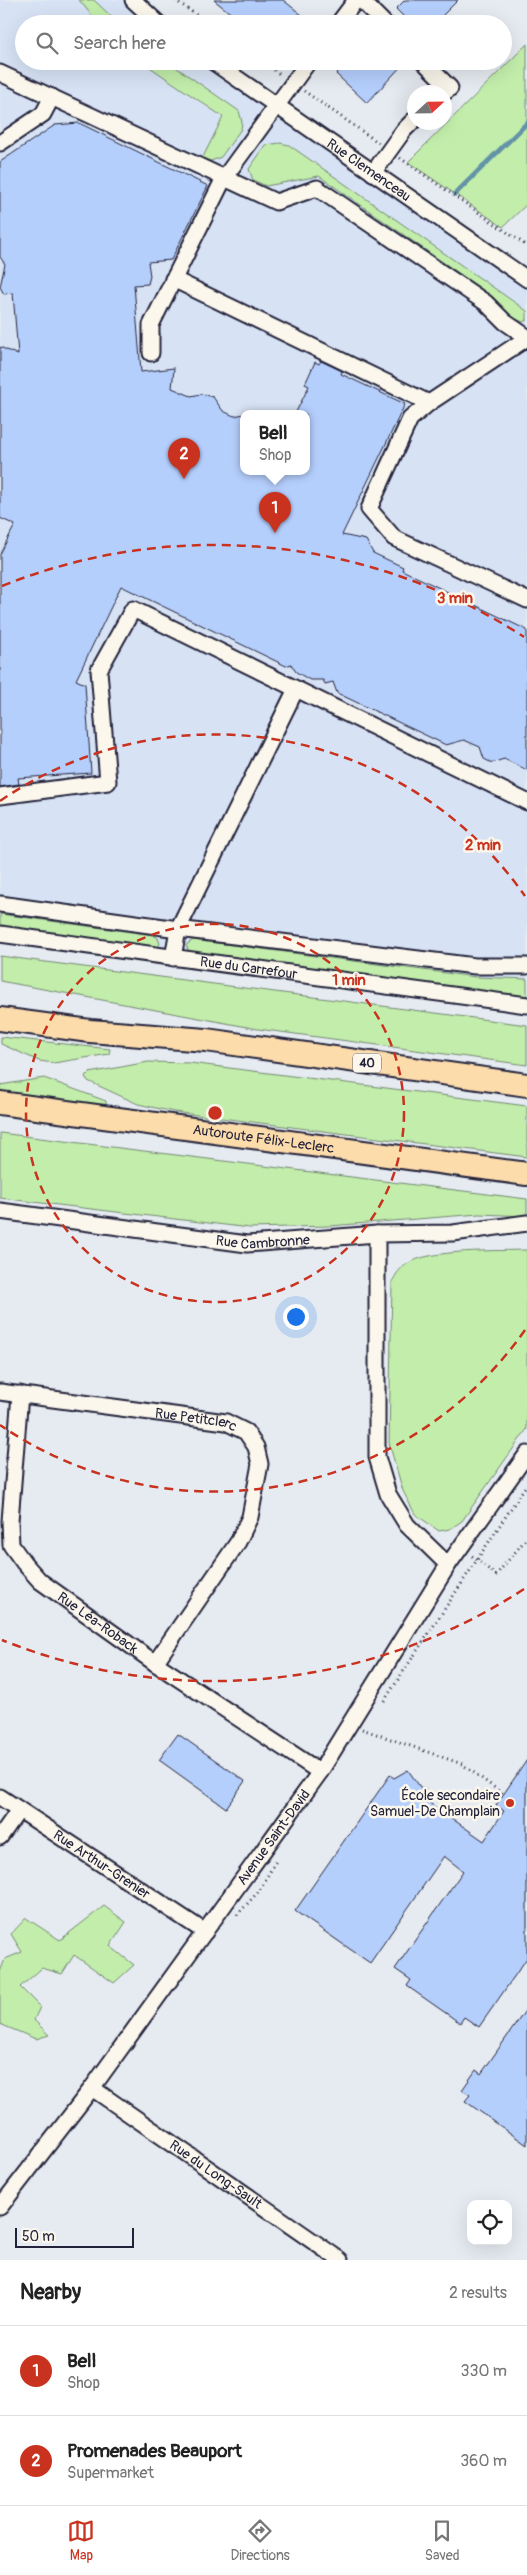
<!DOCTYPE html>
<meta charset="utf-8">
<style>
body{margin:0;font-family:Pangolin,sans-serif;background:#f6f6f6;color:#222}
.controls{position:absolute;right:15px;bottom:15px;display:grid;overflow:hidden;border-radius:10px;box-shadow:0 5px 20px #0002}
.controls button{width:45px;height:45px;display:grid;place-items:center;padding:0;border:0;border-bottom:1px solid #e0e0e0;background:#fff;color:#222;font:25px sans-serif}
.compass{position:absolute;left:407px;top:85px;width:45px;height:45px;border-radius:50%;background:#fff;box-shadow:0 5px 20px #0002;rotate:68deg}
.scale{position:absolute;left:15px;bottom:12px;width:119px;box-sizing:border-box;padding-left:5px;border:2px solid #22223b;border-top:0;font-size:14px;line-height:18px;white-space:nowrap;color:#22223b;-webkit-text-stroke:4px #fbf7ec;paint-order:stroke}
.you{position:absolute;left:295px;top:1316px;width:18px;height:18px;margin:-12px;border:4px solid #fff;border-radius:50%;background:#1a73e8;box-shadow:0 0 0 8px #1a73e833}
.badge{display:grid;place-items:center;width:32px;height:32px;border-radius:50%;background:#c8321e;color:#fff;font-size:16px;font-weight:700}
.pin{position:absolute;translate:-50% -41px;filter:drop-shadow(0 1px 2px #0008)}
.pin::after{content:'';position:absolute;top:26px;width:18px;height:15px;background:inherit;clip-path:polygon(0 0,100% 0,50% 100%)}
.popup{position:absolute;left:240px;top:410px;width:70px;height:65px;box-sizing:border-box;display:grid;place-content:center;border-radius:10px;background:#fff;filter:drop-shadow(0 1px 4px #0005);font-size:16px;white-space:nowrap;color:#767676}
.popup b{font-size:19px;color:#222}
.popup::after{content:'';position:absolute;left:50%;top:100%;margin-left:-10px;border:10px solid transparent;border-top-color:#fff}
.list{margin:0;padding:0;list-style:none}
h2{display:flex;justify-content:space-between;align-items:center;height:65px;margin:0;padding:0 20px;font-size:21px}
h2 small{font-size:16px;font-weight:400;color:#767676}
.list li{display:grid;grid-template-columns:32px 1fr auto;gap:15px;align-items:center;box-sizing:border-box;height:90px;padding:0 20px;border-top:1px solid #e0e0e0}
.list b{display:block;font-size:19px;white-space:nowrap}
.list p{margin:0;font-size:16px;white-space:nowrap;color:#767676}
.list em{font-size:16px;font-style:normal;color:#767676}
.icon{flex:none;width:28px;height:28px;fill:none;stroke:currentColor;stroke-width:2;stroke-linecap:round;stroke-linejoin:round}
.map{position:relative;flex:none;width:527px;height:2260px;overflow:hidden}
.search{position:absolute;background:#fff;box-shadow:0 5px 20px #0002;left:15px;right:15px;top:15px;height:55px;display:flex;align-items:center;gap:12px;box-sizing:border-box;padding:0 18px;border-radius:28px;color:#767676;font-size:19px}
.sheet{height:245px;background:#fff}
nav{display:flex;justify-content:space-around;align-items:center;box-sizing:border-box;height:70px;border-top:1px solid #e0e0e0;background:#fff;font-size:14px;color:#767676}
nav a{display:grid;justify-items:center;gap:2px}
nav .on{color:#c8321e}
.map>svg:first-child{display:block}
</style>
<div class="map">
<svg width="527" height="2260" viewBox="0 0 527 2260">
<rect width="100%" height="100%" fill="#e6ebf1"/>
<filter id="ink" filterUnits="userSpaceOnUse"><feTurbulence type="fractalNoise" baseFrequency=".02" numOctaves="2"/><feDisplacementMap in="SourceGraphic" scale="10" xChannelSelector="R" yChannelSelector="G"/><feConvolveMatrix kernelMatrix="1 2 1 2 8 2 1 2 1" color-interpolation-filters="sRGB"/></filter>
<g filter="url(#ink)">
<!-- built -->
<path fill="#d7e3f5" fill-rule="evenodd" d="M0,0h133l26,24h-135v37h188l315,218v726l-527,-71zM244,414h62v58h-62z"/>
<!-- green -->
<path fill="#c2edaa" stroke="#728872" d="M79,0h15l25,24h-20z
M527,44v160l-24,23 -95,-65z
M141,61h26l72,50 3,11 -1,7 -20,28 -10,4 -9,-2 21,-42z
M280,143l9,2 238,166v9l-4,2 -14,-6 -16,-19 -174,-121 -53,10 -13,-6 -4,-11 17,-24z
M0,914l153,21 5,3 2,6 -4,4 -156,-18z
M193,940l283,37 51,2v22l-337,-47 -4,-9z
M0,956l527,69v40l-269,-36 -258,-48z
M1,1037l109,12 -1,5 -55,9 -15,-2 -38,-17z
M148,1062l42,1 337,43v51l-353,-45 -36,-8 -50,-23 -3,-4 4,-4z
M44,1078l62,23v5l-106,-11v-10z
M0,1133l527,66v17l-48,-2 -149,12 -80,2 -250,-30z
M527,1250v179l-65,92 -12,8 -11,2 -24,-17 -12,-23 -14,-48 3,-161c4,-8 8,-14 15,-18 22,-15 92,-13 120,-14z
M104,1906l22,16 -16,24 24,19 -20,18 -40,-28 -12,19 -20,-6 -22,19 20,20 -6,13 15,15 -13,4 -36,-15v-52l5,-13 17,-7 -11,-18 15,-16 34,22z"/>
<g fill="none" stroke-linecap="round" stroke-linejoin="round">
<!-- stream -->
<path stroke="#6493a7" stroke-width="5" d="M455,194l72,-71"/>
</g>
<!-- building -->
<path fill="#b5cffd" stroke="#22223b" d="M214,0h69l19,15 -7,9h-51z
M405,0h53l-24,24h-23l-15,-15z
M348,61h58l-39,42 -31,-29z
M79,123l129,63 -37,74 -23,2 2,14 -2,8 -14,1 7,87 33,-4 -2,20 19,8 10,-2 12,3 10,14 11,5 10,-2v58h62v-58h-11l14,-28 -4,-2 10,-22 4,2 2,-3 21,10 -1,3 64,30 -63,131 24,5 7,13 30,14 -1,3 125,60v140l-23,-11 -12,4 -8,-4 -4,-12 -16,-7 -18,5 -109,-52 -4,-11 -8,2 -2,-4h-13l-14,-8 -5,-8 -5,2 -165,-80 -45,94 9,4 6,89 -73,5 1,6 -19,3v-233l15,-29 -15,-7v-171l18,8 -5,-62 -9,1 -4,-7 5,-23 -5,-7v-95l55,-37z
M178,1734l67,47 -19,27 -67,-48z
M527,1760v198l-48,69 -15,-10 -4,6 -53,-37 4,-6 -16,-11 68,-98 -19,-15 -74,107 -75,-52 95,-136 4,3 14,-8 12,17 6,3 -5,7 63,44 20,-30 -8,-6z
M527,2008v137l-62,-44 5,-6 -8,-5 14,-20 5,4z"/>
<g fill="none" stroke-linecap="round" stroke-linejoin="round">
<!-- minor casing -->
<g stroke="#22223b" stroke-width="19">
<g id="minor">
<path d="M133,0l26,24"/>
<path d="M361,0l24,24"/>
<path d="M338,24l18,-24"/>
<path id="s1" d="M212,61l315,218"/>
<path d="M423,61l27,27 -6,5"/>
<path d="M0,73l276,129 41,-14 169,115 19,19 22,15"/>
<path d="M0,143l43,-29 9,-17"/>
<path d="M373,173l31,-43 10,-10"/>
<path d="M173,279l256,124"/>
<path d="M527,338l-98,65 -19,16 -41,90 25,29 133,62"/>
<path d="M151,353v-28l73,-147 85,-117"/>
<path d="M0,796l108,-14 -9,-112 34,-61 394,193"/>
<path d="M0,904l178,25 297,37h52"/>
<path id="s2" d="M0,934l527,71"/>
<path d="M173,958l5,-29 118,-240"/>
<path id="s3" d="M0,1211l247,33 130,-10 76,-1 74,-10"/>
<path d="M377,1234v223l11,37 19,31 41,40"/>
<path id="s4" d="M0,1392l226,30 20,10 10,15 4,17 -10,53 -12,25 -83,121"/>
<path id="s5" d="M20,1394l-10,127 1,24 13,18 16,18 115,82 165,109"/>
<path id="s6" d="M0,1797l205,135"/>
<path d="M0,1837l19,-27"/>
<path id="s7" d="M92,2088l248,172"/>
<path id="s8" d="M0,2207l92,-119 228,-316 128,-207 79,-111"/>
</g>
</g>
<!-- highway casing -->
<g stroke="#22223b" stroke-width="26">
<g id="highway">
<path d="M0,1019l90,12 116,9 321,45"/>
<path id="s9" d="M0,1103l527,71"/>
</g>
</g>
<!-- path -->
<path stroke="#22223b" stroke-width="3" stroke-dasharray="1 4" stroke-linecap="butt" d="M175,0l34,24
M262,61l20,15
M304,91l75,52
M400,158l127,88
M472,1556l24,19 31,-37
M384,1701l143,-217
M362,1729l100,35 41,30
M237,1915l22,-24 17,-30"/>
<!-- minor -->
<use href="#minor" stroke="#fbf7ec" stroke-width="15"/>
<!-- highway -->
<use href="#highway" stroke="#fddcac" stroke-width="22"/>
</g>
</g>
<!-- distance rings -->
<g fill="none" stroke="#c8321e" stroke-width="2.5" stroke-dasharray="9 6">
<circle cx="215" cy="1113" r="189"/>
<path d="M525 1330A379 379 0 0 1 0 1425M0 801A379 379 0 0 1 525 896"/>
<path d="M524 1589A568 568 0 0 1 2 1640M2 586A568 568 0 0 1 524 637"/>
</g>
<!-- markers -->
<circle fill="#c8321e" stroke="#fbf7ec" stroke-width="2" cx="510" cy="1803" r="5"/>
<g text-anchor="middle" stroke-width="5" stroke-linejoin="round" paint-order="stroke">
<!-- shield labels -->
<rect fill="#fbf7ec" stroke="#636270" stroke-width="1" x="353" y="1053.5" width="28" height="19" rx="4"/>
<g font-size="12" font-weight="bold" fill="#22223b">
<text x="367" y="1067">40</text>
</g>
<!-- street labels -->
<g font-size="14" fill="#22223b" stroke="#fbf7ec">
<text dy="5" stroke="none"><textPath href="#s1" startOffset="191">Rue Clemenceau</textPath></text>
<text dy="5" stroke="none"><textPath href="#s2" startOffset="251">Rue du Carrefour</textPath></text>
<text dy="5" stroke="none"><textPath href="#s9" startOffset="266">Autoroute Félix-Leclerc</textPath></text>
<text dy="5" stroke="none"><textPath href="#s3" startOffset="265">Rue Cambronne</textPath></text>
<text dy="5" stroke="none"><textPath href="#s4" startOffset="198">Rue Petitclerc</textPath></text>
<text dy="5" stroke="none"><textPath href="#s5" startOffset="269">Rue Léa-Roback</textPath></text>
<text dy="5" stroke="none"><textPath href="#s8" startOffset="460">Avenue Saint-David</textPath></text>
<text dy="5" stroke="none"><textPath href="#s6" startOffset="122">Rue Arthur-Grenier</textPath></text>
<text dy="5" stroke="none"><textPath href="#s7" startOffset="151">Rue du Long-Sault</textPath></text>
</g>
<!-- poi labels -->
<g font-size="14" fill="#22223b" stroke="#fbf7ec" text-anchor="end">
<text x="500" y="1800">École secondaire<tspan x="500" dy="16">Samuel-De Champlain</tspan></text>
</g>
</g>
<circle cx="215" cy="1113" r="8" fill="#c8321e" stroke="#fbf7ec" stroke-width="2.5"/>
<g font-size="15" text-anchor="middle" font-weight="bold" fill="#c8321e" stroke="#fbf7ec" stroke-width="5" stroke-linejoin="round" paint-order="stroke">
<text x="455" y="603">3 min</text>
<text x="483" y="850">2 min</text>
<text x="349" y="985">1 min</text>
</g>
</svg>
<div class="controls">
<button><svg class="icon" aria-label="locate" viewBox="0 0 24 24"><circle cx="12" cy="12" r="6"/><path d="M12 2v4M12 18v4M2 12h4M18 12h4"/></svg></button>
</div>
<svg class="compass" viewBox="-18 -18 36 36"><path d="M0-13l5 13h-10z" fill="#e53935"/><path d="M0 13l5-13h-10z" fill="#767676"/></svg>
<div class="scale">50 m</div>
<div class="you"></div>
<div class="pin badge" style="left:275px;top:533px">1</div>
<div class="popup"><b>Bell</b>Shop</div>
<div class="pin badge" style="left:184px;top:479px">2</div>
<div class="search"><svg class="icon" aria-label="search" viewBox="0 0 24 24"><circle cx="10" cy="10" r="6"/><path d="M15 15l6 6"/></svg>Search here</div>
</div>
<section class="sheet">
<h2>Nearby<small>2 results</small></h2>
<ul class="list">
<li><span class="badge">1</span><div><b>Bell</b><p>Shop</p></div><em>330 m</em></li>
<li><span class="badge">2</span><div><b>Promenades Beauport</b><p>Supermarket</p></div><em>360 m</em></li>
</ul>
</section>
<nav>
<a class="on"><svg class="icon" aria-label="map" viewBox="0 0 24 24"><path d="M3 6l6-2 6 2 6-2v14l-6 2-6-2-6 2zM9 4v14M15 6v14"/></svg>Map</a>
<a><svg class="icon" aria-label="directions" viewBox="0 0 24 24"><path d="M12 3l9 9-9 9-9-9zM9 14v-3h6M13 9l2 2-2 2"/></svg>Directions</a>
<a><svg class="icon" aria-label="saved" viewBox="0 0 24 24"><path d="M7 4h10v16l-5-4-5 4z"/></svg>Saved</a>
</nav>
